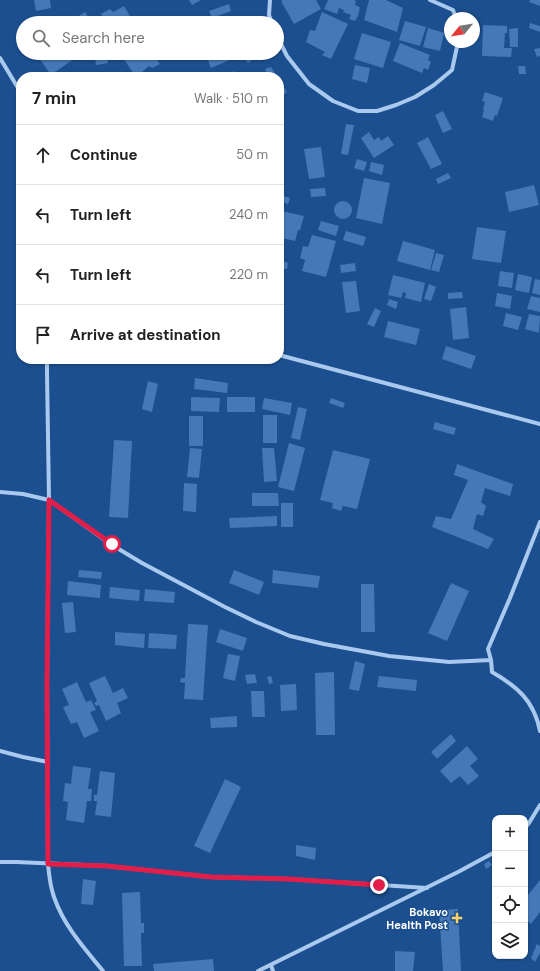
<!DOCTYPE html>
<meta charset="utf-8">
<style>
body{margin:0;font-family:"DM Sans",sans-serif;background:#f6f6f6;color:#222}
.controls{position:absolute;right:12px;bottom:12px;display:grid;overflow:hidden;border-radius:8px;box-shadow:0 1px 3px #0004}
.controls button{width:36px;height:36px;display:grid;place-items:center;padding:0;border:0;border-bottom:1px solid #e0e0e0;background:#fff;color:#222;font:20px sans-serif}
.compass{position:absolute;left:444px;top:12px;width:36px;height:36px;border-radius:50%;background:#fff;box-shadow:0 1px 3px #0004;rotate:240deg}
.stop{position:absolute;width:12px;height:12px;margin:-9px;border:3px solid #e11d48;border-radius:50%;background:#fff}
.stop.end{background:#e11d48;border-color:#fff;box-shadow:0 1px 4px #0008}
.list{margin:0;padding:0;list-style:none}
h2{display:flex;justify-content:space-between;align-items:center;height:52px;margin:0;padding:0 16px;font-size:17px}
h2 small{font-size:13px;font-weight:400;color:#767676}
.list li{display:grid;grid-template-columns:26px 1fr auto;gap:12px;align-items:center;box-sizing:border-box;height:60px;padding:0 16px;border-top:1px solid #e0e0e0}
.list b{display:block;font-size:15px;white-space:nowrap}
.list em{font-size:13px;font-style:normal;color:#767676}
.icon{flex:none;width:22px;height:22px;fill:none;stroke:currentColor;stroke-width:2;stroke-linecap:round;stroke-linejoin:round}
.map{position:relative;flex:none;width:540px;height:971px;overflow:hidden}
.search{position:absolute;background:#fff;box-shadow:0 1px 3px #0004;left:16px;top:16px;width:268px;height:44px;display:flex;align-items:center;gap:10px;box-sizing:border-box;padding:0 14px;border-radius:22px;color:#767676;font-size:15px}
.panel{position:absolute;background:#fff;box-shadow:0 1px 3px #0004;left:16px;top:72px;width:268px;height:292px;border-radius:16px}
.map>svg:first-child{display:block}
</style>
<div class="map">
<svg width="540" height="971" viewBox="0 0 540 971">
<rect width="100%" height="100%" fill="#1b4f8f"/>
<!-- building -->
<path fill="#4478b7" d="M34,0h16l1,8 -15,3z
M189,0h12l-9,5z
M283,0h33l5,9 -27,15 -13,-23z
M328,0h26l2,1 -1,4 5,2 -2,9 -3,5 -6,-2 2,-4 -8,-3 1,-2 -5,-2 -2,6 -13,-5z
M369,0h17l17,8 -6,24 -33,-12z
M530,0h10v6l-11,-4z
M229,4l2,7 -19,7 -3,-7z
M124,6l10,17h-35l4,-5 -2,-4 9,-5 3,3z
M85,12l7,11h-17l-2,-3z
M322,12l26,12 -17,35 -9,-4 3,-3 -19,-10 4,-12 5,1z
M405,21l21,6 -6,19 -21,-6z
M530,23l10,3v6l-11,-4z
M483,25l24,1v7h-2l-1,15h8l-1,9 -29,-1z
M428,28l16,5 -4,18 -17,-4z
M518,28v19h-8l-1,-18z
M362,33l29,9 -8,26 -29,-9z
M400,43l30,12 -2,5 3,2 -3,8 -4,-2 -2,5 -29,-12z
M540,48v8l-3,1 -3,-8z
M40,53h42l-31,22 -14,-20z
M133,53h2l3,4 3,-3v-1h11l8,11 -8,4 -3,-2 -7,6 3,5h-9l-13,-19z
M212,53h34l-35,15 -4,-10 6,-3z
M251,53h11l-14,10 -4,-5z
M107,56l1,7 -12,2 -1,-7z
M355,65l15,3 -3,15 -15,-4z
M518,66h7l1,8h-7z
M271,67l6,10h-8l-4,-8z
M234,71l3,6h-16z
M111,72l1,5h-16v-3z
M204,72l3,5h-12z
M279,80l8,12 -8,6z
M485,92l18,6 -6,18 -2,-1 -2,6 -11,-4 2,-7h-1l2,-8 -3,-1z
M443,111l9,18 -9,4 -8,-18z
M346,124l8,1 -6,30 -7,-1z
M369,132l5,8 5,-3 2,4 7,-5 6,9 -20,13 -13,-20z
M428,137l14,27 -11,5 -14,-26z
M321,147l4,30 -16,2 -5,-30z
M357,159l10,3 -3,9 -10,-3z
M371,162l13,3 -2,10 -13,-4z
M279,167l5,7 -5,3z
M448,173l3,5 -13,6 -2,-5z
M364,178l26,5 -8,41 -26,-6z
M534,185l5,20 -30,7 -4,-20z
M325,188l1,8 -15,1 -1,-8z
M279,190l2,1 -1,4 10,3 -2,6 -9,-3z
M334 210a9 9 0 1 1 18 0a9 9 0 1 1-18 0Z
M282,211l22,5 -4,14h-2l-3,11 -13,-3 1,-6 -4,-1v-6z
M321,221l18,5 -3,10 -18,-6z
M477,227l29,4 -5,32 -29,-4z
M346,231l20,6 -3,9 -20,-6z
M312,235l24,6 -10,36 -24,-6 3,-11 -5,-2 3,-12 5,1z
M403,241l32,9 -5,20 -33,-9z
M436,253l8,2 -5,17 -8,-2z
M283,261l5,2 -1,6 -6,-1z
M355,263l1,8 -15,2 -1,-8z
M500,271l14,2 -2,15 -14,-2z
M518,274l14,3 -3,16 -14,-3z
M393,275l32,8 -4,19 -16,-4 1,-5 -3,-1 -2,6 -13,-3z
M535,279l5,1v15l-8,-2z
M356,281l4,30 -14,2 -4,-31z
M429,284l7,3 -5,14 -7,-2z
M462,292l1,6 -15,1v-6z
M497,293l15,3 -2,13 -15,-3z
M531,296l9,2v14l-13,-3z
M389,299l9,3 -2,7 -9,-4z
M466,307l3,31 -16,2 -3,-31z
M375,308l6,3 -7,16 -7,-3z
M506,313l16,4 -4,13 -15,-4z
M529,314l11,2 -1,17 -14,-4z
M388,321l32,8 -4,16 -32,-8z
M446,346l30,10 -5,13 -29,-10z
M195,378l33,5 -1,10 -33,-4z
M148,381l10,3 -6,28 -10,-3z
M191,397l29,1 -1,14 -28,-1z
M227,397h28v15h-28z
M264,398l28,5 -2,12 -28,-6z
M331,398l14,5 -2,5 -14,-5z
M298,407l9,2 -7,31 -9,-2z
M263,415h14v28h-14z
M189,416h14v30h-14z
M435,422l21,6 -2,7 -21,-6z
M114,440l18,1 -4,77 -19,-1z
M289,443l16,5 -11,43 -16,-4z
M190,448l12,1 -3,29 -12,-1z
M262,448h12l3,33 -13,1z
M333,450l37,9 -13,50 -14,-3 -2,5 -9,-3 1,-5 -13,-3z
M457,464l56,20 -3,12 -25,-8 -4,14 5,4 -3,10 -6,-2 -4,15 21,10 -6,10 -56,-22 4,-11 15,3 17,-39 -14,-5z
M184,483l13,1 -1,28 -13,-1z
M252,493h26l1,13h-27z
M281,503h12v24h-12z
M277,516v10l-47,2 -1,-10z
M79,570l23,2 -1,7 -23,-2z
M234,570l30,12 -5,13 -30,-12z
M273,570l47,6 -2,12 -46,-5z
M68,581l33,4 -1,13 -33,-3z
M451,583l18,8 -22,50 -19,-8z
M361,584h13l1,48h-14z
M110,587l30,3 -1,11 -30,-3z
M145,589l30,3 -1,11 -30,-2z
M73,602l3,30 -11,1 -3,-30z
M188,624l20,1 -5,75 -19,-1 1,-16 -5,-1 1,-4h4z
M220,629l27,9 -4,13 -27,-9z
M115,632l30,2 -1,14 -29,-3z
M149,633l28,2 -1,14 -28,-1z
M228,654l12,2 -5,25 -12,-3z
M355,661l10,3 -6,27 -10,-2z
M334,672l1,63h-19l-1,-62z
M255,674l2,9 -10,1 -2,-9z
M105,676l8,17 10,-5 5,10 -11,5 4,10 -15,8 -7,-16 -3,1 -2,-3 3,-2 -8,-18z
M271,676l2,7 -4,1 -2,-7z
M379,676l38,4 -1,11 -39,-4z
M77,682l9,20 5,-2 5,10 -6,2 9,19 -15,7 -7,-16 -6,2 -8,-17 6,-2 -7,-16z
M296,684l1,26 -16,1 -1,-26z
M251,691h13l1,26h-13z
M237,716v11l-26,1 -1,-10z
M451,734l5,7 -19,18 -6,-7z
M467,746l11,13 -8,7 9,10 -11,9 -8,-9 -9,7 -11,-12z
M73,766l18,2 -3,21h4l-1,12h-4l-3,22 -18,-3 2,-18 -5,-1 2,-18 6,1z
M100,771l15,2 -4,44 -16,-2 2,-14h-3v-6h3z
M225,779l16,8 -31,66 -16,-7z
M296,845l20,3 -1,12 -19,-4z
M489,861l3,4 -6,4 -2,-5z
M83,879l13,2 -3,24 -12,-1z
M540,880v32l-9,12 -6,-5v-20z
M140,892l1,31h3v10h-3l1,33h-18l-2,-73z
M458,909l3,62h-18l-4,-61z
M537,944l3,2v7l-5,9 -4,-4z
M395,951l20,1 -2,19h-18z
M213,959l1,12h-60l-1,-7z"/>
<g fill="none" stroke-linecap="round" stroke-linejoin="round">
<!-- minor -->
<path stroke="#a9c9ee" stroke-width="4" d="M270,0l-1,15 3,8
M430,0l23,10 3,8
M277,36l10,20 22,28 24,17 25,10h19l19,-6 19,-8 19,-12 18,-15 6,-28
M0,58l21,35
M279,355l261,69
M47,359v13l2,128 -2,184 1,180c1,11 2,22 6,33 10,29 30,51 49,74
M0,492l23,2 26,6 63,45 30,18 83,44 31,15 34,14 34,8 65,12 60,6 42,-2 1,12c26,15 42,29 48,59
M491,660l-3,-11 22,-51 30,-76
M0,751l23,6 25,5
M525,828l4,-5 11,-18
M0,862h16l91,4 104,11 77,2 139,9
M271,965l2,6
M258,971l200,-99 37,-20"/>
</g>
<g fill="none" stroke-linecap="round" stroke-linejoin="round">
<!-- route -->
<path stroke="#e11d48" stroke-width="5" d="M112,544l-63,-44 -2,184 1,180 59,2 104,11 77,2 91,6"/>
</g>
<!-- markers -->
<path fill="#ffd166" stroke="#1b4f8f" stroke-width="1.5" d="M455 912h4v4h4v4h-4v4h-4v-4h-4v-4h4z"/>
<g text-anchor="middle" stroke-width="3" stroke-linejoin="round" paint-order="stroke">
<!-- poi labels -->
<g font-size="11" font-weight="bold" fill="#fff" stroke="#1b4f8f" text-anchor="end">
<text x="448" y="916">Bokavo<tspan x="448" dy="13">Health Post</tspan></text>
</g>
</g>
</svg>
<div class="controls">
<button>+</button>
<button>−</button>
<button><svg class="icon" aria-label="locate" viewBox="0 0 24 24"><circle cx="12" cy="12" r="6"/><path d="M12 2v4M12 18v4M2 12h4M18 12h4"/></svg></button>
<button><svg class="icon" aria-label="layers" viewBox="0 0 24 24"><path d="M12 4l9 5-9 5-9-5zM3 14l9 5 9-5"/></svg></button>
</div>
<svg class="compass" viewBox="-18 -18 36 36"><path d="M0-13l5 13h-10z" fill="#e53935"/><path d="M0 13l5-13h-10z" fill="#767676"/></svg>
<div class="stop" style="left:112px;top:544px"></div>
<div class="stop end" style="left:379px;top:885px"></div>
<div class="search"><svg class="icon" aria-label="search" viewBox="0 0 24 24"><circle cx="10" cy="10" r="6"/><path d="M15 15l6 6"/></svg>Search here</div>
<section class="panel">
<h2>7 min<small>Walk · 510 m</small></h2>
<ul class="list">
<li><svg class="icon" aria-label="ahead" viewBox="0 0 24 24"><path d="M12 20V5M6 11l6-6 6 6"/></svg><div><b>Continue</b></div><em>50 m</em></li>
<li><svg class="icon" aria-label="left" viewBox="0 0 24 24"><path d="M17 20v-9H6M10 6l-5 5 5 5"/></svg><div><b>Turn left</b></div><em>240 m</em></li>
<li><svg class="icon" aria-label="left" viewBox="0 0 24 24"><path d="M17 20v-9H6M10 6l-5 5 5 5"/></svg><div><b>Turn left</b></div><em>220 m</em></li>
<li><svg class="icon" aria-label="arrive" viewBox="0 0 24 24"><path d="M6 21V4h12l-3 4 3 4H6"/></svg><div><b>Arrive at destination</b></div></li>
</ul>
</section>
</div>
